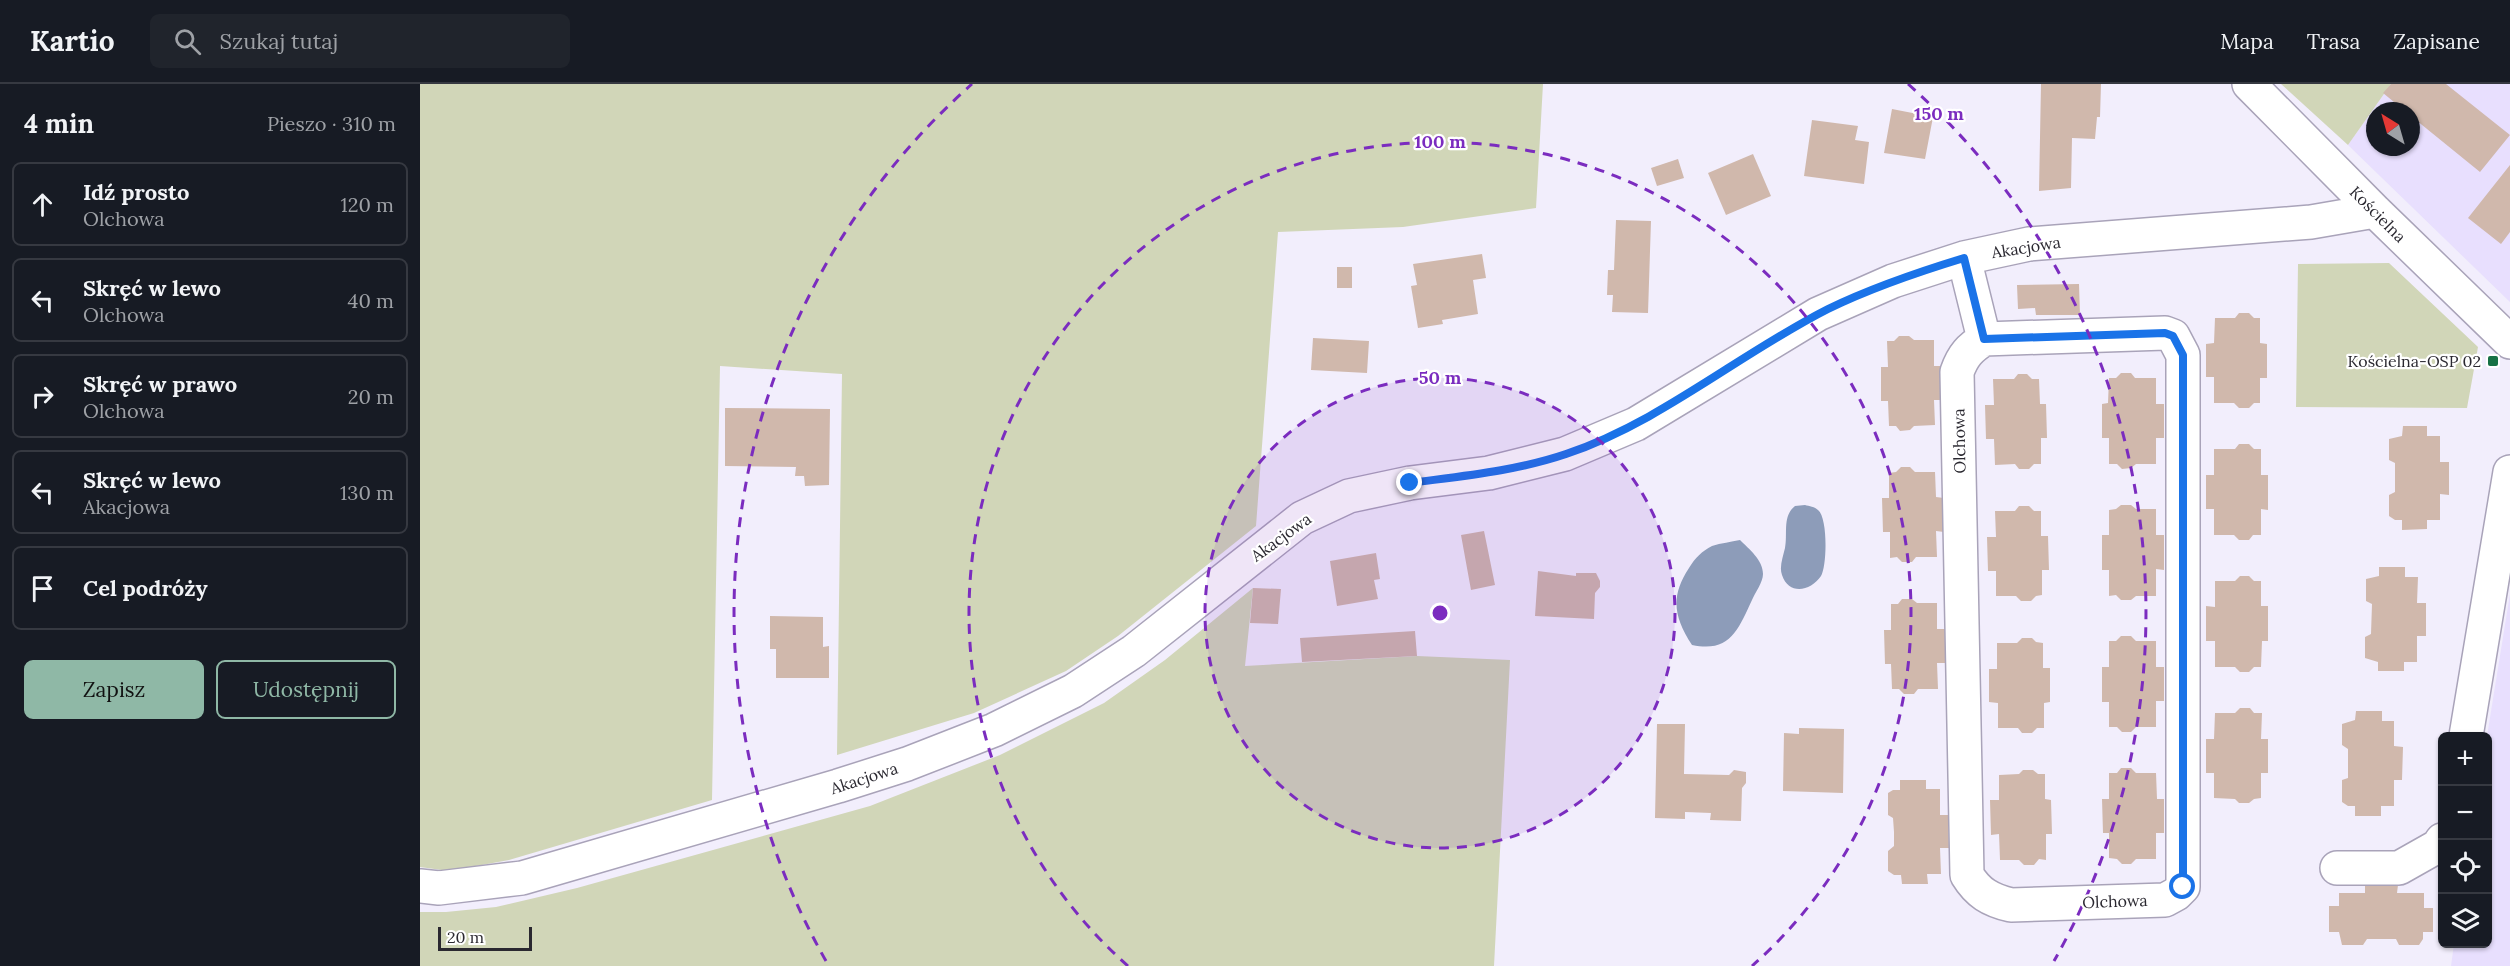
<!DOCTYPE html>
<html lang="pl">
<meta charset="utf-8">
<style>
body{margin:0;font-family:Lora,serif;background:#20242c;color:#f1f3f6}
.controls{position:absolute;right:18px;bottom:18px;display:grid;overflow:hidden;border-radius:9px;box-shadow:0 2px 4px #0004}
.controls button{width:54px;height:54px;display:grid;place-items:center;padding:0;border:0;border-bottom:2px solid #363941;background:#171b24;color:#f1f3f6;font:30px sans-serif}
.compass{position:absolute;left:1946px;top:18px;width:54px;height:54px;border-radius:50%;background:#171b24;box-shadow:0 2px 4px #0004;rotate:323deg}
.scale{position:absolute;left:18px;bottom:15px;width:94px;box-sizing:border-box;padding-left:6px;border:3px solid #2a2830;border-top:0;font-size:16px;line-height:21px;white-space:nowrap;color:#2a2830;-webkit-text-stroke:4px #fff;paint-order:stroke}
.stop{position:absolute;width:18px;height:18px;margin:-14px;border:4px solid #1a73e8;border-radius:50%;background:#fff}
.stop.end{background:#1a73e8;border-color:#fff;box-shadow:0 2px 6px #0008}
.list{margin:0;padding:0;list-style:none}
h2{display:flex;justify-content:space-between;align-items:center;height:78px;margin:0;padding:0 24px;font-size:26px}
h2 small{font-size:20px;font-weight:400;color:#9ea1a6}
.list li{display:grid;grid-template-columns:39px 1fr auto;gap:18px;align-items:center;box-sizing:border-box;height:84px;margin:0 12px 12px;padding:0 12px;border:2px solid #363941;border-radius:9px}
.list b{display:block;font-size:22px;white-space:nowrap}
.list p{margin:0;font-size:20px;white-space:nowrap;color:#9ea1a6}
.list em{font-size:20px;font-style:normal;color:#9ea1a6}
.actions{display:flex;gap:12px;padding:18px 24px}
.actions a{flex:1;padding:14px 0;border:2px solid #8fb8a6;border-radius:9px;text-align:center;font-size:21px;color:#8fb8a6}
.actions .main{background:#8fb8a6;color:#111}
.icon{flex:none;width:33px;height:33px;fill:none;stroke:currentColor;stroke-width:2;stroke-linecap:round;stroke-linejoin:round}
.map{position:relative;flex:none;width:2090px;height:882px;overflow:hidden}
header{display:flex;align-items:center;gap:36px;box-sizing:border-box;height:84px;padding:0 30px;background:#171b24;border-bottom:2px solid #363941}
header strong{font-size:28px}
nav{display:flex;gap:33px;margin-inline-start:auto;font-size:21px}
.search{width:420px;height:54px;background:#20242c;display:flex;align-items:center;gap:15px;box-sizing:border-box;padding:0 21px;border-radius:9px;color:#9ea1a6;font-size:22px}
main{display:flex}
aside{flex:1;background:#171b24}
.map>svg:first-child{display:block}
</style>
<header>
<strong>Kartio</strong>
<div class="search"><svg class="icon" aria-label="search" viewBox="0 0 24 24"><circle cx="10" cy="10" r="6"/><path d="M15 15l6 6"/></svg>Szukaj tutaj</div>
<nav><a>Mapa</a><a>Trasa</a><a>Zapisane</a></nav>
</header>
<main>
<aside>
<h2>4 min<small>Pieszo · 310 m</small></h2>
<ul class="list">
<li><svg class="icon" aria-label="ahead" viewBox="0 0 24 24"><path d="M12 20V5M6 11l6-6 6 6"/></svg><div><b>Idź prosto</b><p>Olchowa</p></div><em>120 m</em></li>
<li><svg class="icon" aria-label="left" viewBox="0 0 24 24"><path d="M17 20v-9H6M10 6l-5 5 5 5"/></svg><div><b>Skręć w lewo</b><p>Olchowa</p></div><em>40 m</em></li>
<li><svg class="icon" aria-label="right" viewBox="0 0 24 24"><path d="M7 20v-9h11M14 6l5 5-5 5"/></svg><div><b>Skręć w prawo</b><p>Olchowa</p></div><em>20 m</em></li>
<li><svg class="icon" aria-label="left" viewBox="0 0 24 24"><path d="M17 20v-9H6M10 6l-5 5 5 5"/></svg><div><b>Skręć w lewo</b><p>Akacjowa</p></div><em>130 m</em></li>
<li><svg class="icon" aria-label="arrive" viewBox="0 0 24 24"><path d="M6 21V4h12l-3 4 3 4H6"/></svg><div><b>Cel podróży</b></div></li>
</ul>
<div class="actions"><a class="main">Zapisz</a><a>Udostępnij</a></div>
</aside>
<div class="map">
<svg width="2090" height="882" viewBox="0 0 2090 882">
<rect width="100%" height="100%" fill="#f2eefc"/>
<!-- built -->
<path fill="#e8dffe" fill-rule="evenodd" d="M1971,0h119v218l-162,-157zM1955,27h36v36h-36z
M2090,510v372h-59l3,-22h34l-1,-208z"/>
<!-- green -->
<path fill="#d1d6b8" d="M0,0h1123l-7,124 -133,19 -125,5 -22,294 -138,110 -52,35 -92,42 -137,42 5,-381 -122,-8 -8,434 -203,60 -60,11 -29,-4z
M1861,0h110l-43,61z
M1969,179l89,84 -11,61 -171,-1 2,-143z
M833,504l-8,78 172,-10 93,4 -16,306h-1074v-54h26l50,-5 81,-19 293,-82 130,-51 104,-52 61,-43z"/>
<!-- water -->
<path fill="#8d9cb9" d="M1385,421c4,1 10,2 13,5 10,8 9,56 3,66 -10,15 -32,20 -39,-1 -3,-8 1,-18 3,-27 3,-14 -3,-32 10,-42z
M1320,456c9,9 23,20 23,34 0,8 -8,19 -11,26 -14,30 -22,53 -60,45 -18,-28 -22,-48 -3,-77 6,-10 13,-17 23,-22 9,-3 19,-4 28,-6z"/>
<!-- building -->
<path fill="#d0b8ac" d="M1621,0h60l-1,33h-3l-2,22 -23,-1 -1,50 -32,3z
M1971,0h55l64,51 -30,37 -69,-56v-5h-6l-22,-18z
M1472,25l41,8 -8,42 -41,-6z
M1392,36l46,6 -3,14 14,2 -5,42 -60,-8z
M1333,70l18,42 -45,19 -18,-42z
M1258,75l6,19 -27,8 -6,-18z
M2090,81v67l-9,12 -33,-26z
M1196,136l35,1 -3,92 -36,-1 1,-17h-6l1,-25h6z
M1062,170l4,24 -13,2 5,34 -36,6 1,4 -25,4 -7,-42 6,-1 -4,-21z
M917,183h15v21h-15z
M1659,200l1,31h-44l-1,-7 -17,1 -1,-24z
M1819,229h10l5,5h6v25l7,1v34h-7v25h-6l-5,5h-10l-5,-5h-20v-26h-8v-33l8,-1 1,-25h20z
M1479,252h10l5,4h20v26h8l1,34h-9l1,25 -21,1 -4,4 -10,1 -4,-5h-7l-1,-25h-7v-34h7l-1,-26h7z
M893,254l56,3 -2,32 -56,-3z
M1701,289h10l4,5h21v26h8v34h-8v26h-20l-5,4 -9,1 -5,-5h-8v-26h-7v-34l6,-1 1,-25h7z
M1598,290h9l5,5h7l1,25h6l1,34h-6v26h-7l-5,5h-10l-4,-5 -20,1 -1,-26h-8l-1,-34h9l-1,-26h21z
M305,324l105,1 -1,76 -24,1 -1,-10h-9l1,-9 -71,-1z
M1983,342h24v10h13v26h9v33l-9,-1v26h-13v9l-25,1v-10h-7l-6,-4v-21l6,-3v-29l-6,-3v-21l13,-3z
M1819,360h10l5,5h7v26h7v35l-7,-1v26h-8l-4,5h-10l-5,-5h-20v-26h-8v-34h8v-26h21z
M1481,383h9l5,5h20l1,25 8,1v34l-8,-1 1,26h-21l-4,5h-10l-5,-5 -7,1v-26h-7l-1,-34h7v-25l7,-1z
M1701,421h10l5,4h20v26h8v35l-8,-1v27h-20l-5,4h-10l-5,-5 -7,1v-26h-7v-35h7v-25l7,-1z
M1599,422h10l5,5h7v25h7l1,34h-7v25l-6,1 -5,5h-10l-5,-5h-20v-25h-8l-1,-34h9l-1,-26h20z
M1064,447l11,54 -24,5 -10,-55z
M956,469l4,26 -6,1 4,19 -41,7 -7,-45z
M1959,483h26v10h13l-1,26h9v33h-9v26h-13v9h-26v-9l-13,-4v-21l6,-3 1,-30 -6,-3v-22l13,-3z
M1118,487l38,5v-3h20l4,8v6l-5,6 -1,26 -59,-3z
M1820,492h9l5,5h7v25h7v35h-6l-1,26h-7l-5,5h-9l-5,-5h-20v-26h-9v-35l9,1v-26h20z
M833,504l28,1 -3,35 -28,-1z
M1482,515h10l5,4h20v26h9v34h-9l1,26h-20l-4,5h-10l-5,-5h-7l-1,-25h-6l-1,-34h7v-26h7z
M350,532l53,1v30l6,-1v32h-53v-29h-6z
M995,547l2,25 -115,6 -2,-24z
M1701,552h10l5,5h20v26h8v34h-8v26h-20l-5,5h-9l-5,-5h-8v-25h-7v-35h7v-26h7z
M1602,554h10l4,4 7,1v25h7v34l-6,1v25h-7l-5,5h-10l-4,-5h-20v-25l-9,-1v-33h8v-26h20z
M1820,624h10l4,5h8l-1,26h7v34h-7v25l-7,1 -5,4h-10l-4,-4 -21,-1v-25h-8v-34h8l1,-26h20z
M1936,627h26v10h12v25l9,1 -1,33h-8v26h-13v10h-26v-10h-7l-6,-4v-22l6,-2v-29l-6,-4v-21l13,-4z
M1237,640h28l-1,50 45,1 5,-5 12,2v11l-4,5 -1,33 -31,-1 1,-7 -26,-1v7l-30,-1z
M1379,644l45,1 -1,64 -60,-2 1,-58 15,1z
M1701,684h10l5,5h20l1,26h7v34h-8v26h-20l-5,5h-9l-5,-5 -8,-1v-25h-6l-1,-34h7v-26h8z
M1603,686h10l5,4h7v25l6,1 1,34h-6v26l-7,-1 -5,6h-10l-5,-5h-19l-1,-26 -8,1 -1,-35h9v-25l20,-1z
M1480,696h26v9h14v26h8l1,33h-9l1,26h-14l1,10h-26l-1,-9h-7l-6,-4v-20l6,-5v-14l-1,-14 -5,-3v-22l5,-3h7z
M1945,800l33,1 -1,8h27v15h9v24h-10v7l-4,6h-20l-3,-6h-29l-4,6h-21l-3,-13h-10v-26h10v-13h26z"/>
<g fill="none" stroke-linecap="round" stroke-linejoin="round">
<!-- minor casing -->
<g stroke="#a9a3b9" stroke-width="36">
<path id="minor" d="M1829,0l126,127 135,131
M1544,174l20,81
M1745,249l8,3 10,19v532l-7,7 -11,6 -154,5c-21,-5 -33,-12 -44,-30l-10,-503c6,-17 13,-24 27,-33z
M2046,652l44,-264
M1917,784h62l39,-22 4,-6
M0,802l19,2 83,-10 316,-92 69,-22 87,-34 79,-39 61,-40 168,-133 47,-22 61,-13 79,-10 76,-19 71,-30 182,-110 75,-33 71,-23 65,-14 282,-22 64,-11"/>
</g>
<!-- minor -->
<use href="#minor" stroke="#fff" stroke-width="33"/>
</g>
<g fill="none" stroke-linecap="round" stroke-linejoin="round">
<!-- route -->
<path stroke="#1a73e8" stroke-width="8" d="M990,399c52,-7 106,-12 156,-29 95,-32 173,-100 262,-145 43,-21 90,-37 136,-51l20,81 181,-6 8,3 10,19v532"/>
</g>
<!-- distance rings -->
<circle cx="1020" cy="529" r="235" fill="#7b2cbf" fill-opacity=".12"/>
<g fill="none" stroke="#7b2cbf" stroke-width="3" stroke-dasharray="10 8">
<circle cx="1020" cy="529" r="235"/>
<path d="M708 882A471 471 0 1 1 1332 882"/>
<path d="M406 877A706 706 0 0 1 552 0M1488 0A706 706 0 0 1 1634 877"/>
</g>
<!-- markers -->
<rect fill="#177145" stroke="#fff" stroke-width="2" x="2067" y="271" width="12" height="12" rx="3"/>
<g text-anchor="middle" stroke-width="4.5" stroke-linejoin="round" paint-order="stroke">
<!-- street labels -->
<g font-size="16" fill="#2a2830" stroke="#fff">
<text transform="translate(1958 130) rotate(45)" y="6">Kościelna</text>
<text transform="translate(1606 163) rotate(-9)" y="6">Akacjowa</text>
<text transform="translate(1539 357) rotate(-91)" y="6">Olchowa</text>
<text transform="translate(861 453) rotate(-36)" y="6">Akacjowa</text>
<text transform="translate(444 694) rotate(-18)" y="6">Akacjowa</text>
<text transform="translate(1695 817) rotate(-2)" y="6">Olchowa</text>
</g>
<!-- poi labels -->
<g font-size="16" fill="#2a2830" stroke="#fff" text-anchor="end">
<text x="2061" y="283">Kościelna-OSP 02</text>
</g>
</g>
<circle cx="1020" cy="529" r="9" fill="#7b2cbf" stroke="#fff" stroke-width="3"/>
<g font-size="18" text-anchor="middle" font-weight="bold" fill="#7b2cbf" stroke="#fff" stroke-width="4.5" stroke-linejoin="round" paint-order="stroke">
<text x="1519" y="36">150 m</text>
<text x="1020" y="64">100 m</text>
<text x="1020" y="300">50 m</text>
</g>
</svg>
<div class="controls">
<button>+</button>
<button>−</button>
<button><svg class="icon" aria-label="locate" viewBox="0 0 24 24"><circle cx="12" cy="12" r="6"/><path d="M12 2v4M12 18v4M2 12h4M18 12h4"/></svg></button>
<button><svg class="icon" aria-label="layers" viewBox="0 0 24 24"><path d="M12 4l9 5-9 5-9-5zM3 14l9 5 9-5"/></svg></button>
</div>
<svg class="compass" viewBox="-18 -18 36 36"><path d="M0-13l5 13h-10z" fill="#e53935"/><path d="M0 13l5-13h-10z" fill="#9ea1a6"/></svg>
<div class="scale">20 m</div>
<div class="stop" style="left:1763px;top:803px"></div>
<div class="stop end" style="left:990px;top:399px"></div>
</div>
</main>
